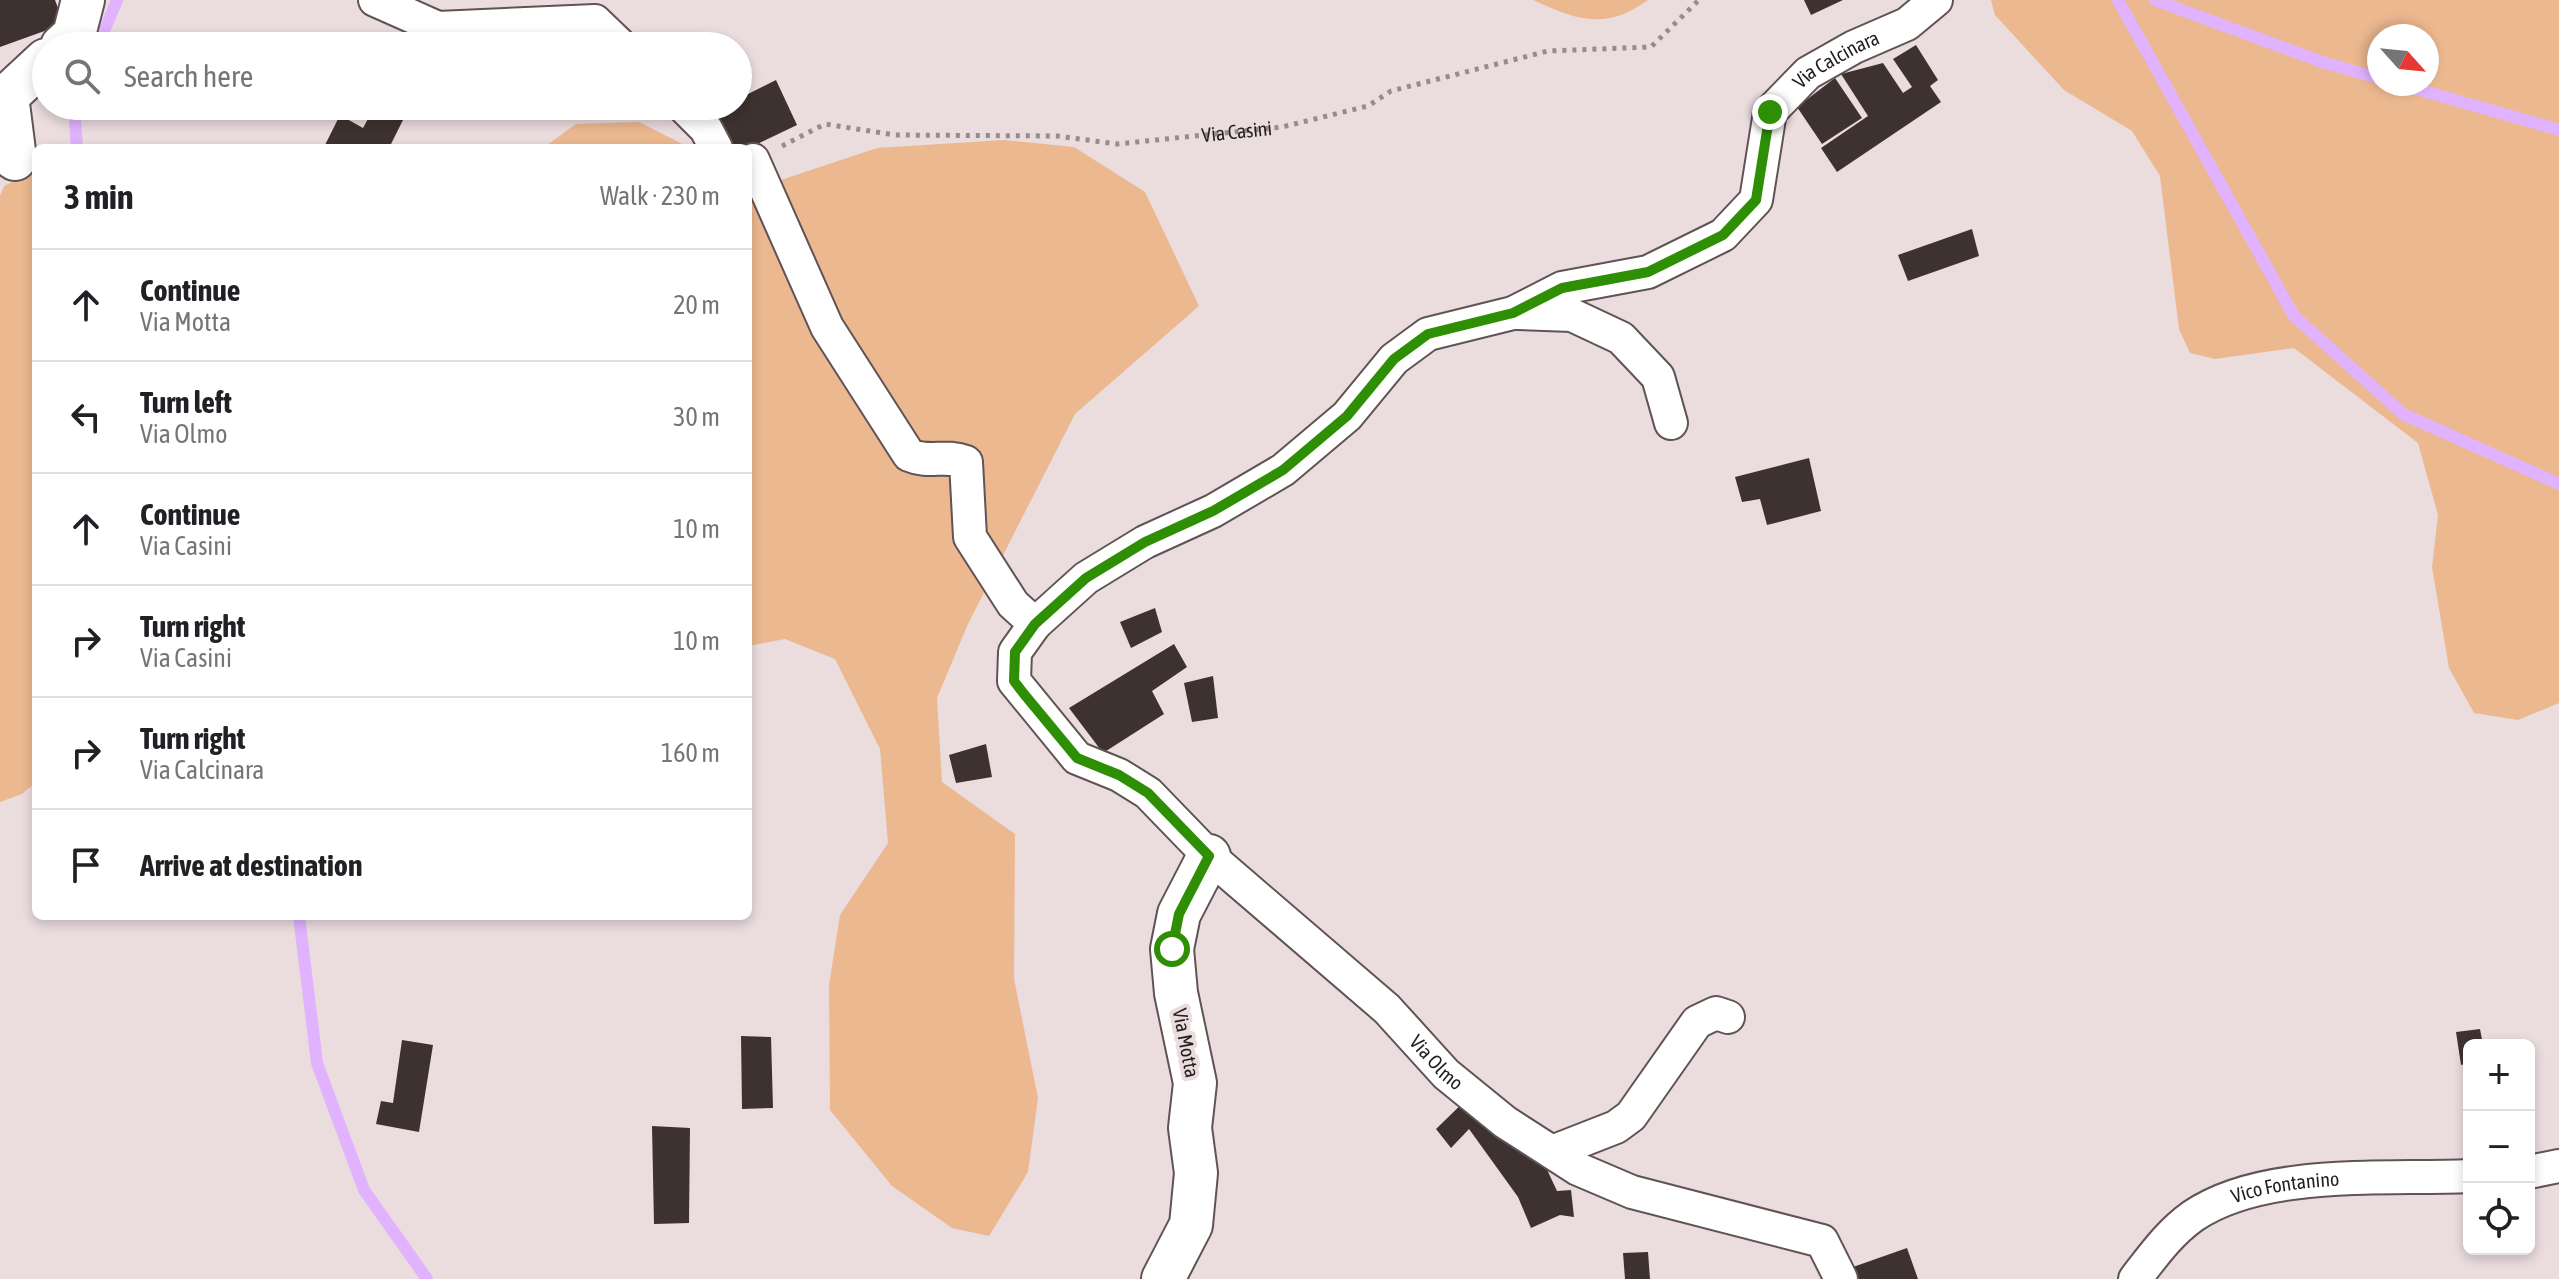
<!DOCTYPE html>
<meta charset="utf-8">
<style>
body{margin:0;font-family:"Asap Condensed",sans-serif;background:#f2f2f2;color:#202124}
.controls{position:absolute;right:24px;bottom:24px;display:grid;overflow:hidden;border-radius:12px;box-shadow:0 4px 12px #0003}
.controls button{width:72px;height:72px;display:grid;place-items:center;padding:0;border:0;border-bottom:2px solid #e0e0e0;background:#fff;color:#202124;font:40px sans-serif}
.compass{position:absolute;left:2367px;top:24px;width:72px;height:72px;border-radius:50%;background:#fff;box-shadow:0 4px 12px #0003;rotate:117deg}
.stop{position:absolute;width:24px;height:24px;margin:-18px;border:6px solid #2e8e04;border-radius:50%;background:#fff}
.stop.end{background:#2e8e04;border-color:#fff;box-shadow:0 2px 8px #0008}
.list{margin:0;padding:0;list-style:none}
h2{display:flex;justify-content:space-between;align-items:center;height:104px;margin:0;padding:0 32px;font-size:34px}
h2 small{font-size:26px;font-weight:400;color:#757577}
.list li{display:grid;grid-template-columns:52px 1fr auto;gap:24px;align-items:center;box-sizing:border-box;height:112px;padding:0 32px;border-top:2px solid #e0e0e0}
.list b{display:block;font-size:30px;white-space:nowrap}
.list p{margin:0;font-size:26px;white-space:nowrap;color:#757577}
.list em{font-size:26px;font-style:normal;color:#757577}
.icon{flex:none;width:44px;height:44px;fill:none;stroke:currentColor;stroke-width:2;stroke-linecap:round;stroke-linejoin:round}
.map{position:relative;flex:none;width:2559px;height:1279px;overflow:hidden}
.search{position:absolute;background:#fff;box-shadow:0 4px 12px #0003;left:32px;top:32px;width:720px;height:88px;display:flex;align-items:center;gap:20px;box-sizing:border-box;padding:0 28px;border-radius:44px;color:#757577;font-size:30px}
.panel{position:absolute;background:#fff;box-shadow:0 4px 12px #0003;left:32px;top:144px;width:720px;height:776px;border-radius:12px}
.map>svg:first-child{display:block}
</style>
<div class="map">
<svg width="2559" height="1279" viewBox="0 0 2559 1279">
<rect width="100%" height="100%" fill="#ebdcde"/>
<!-- green -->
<path fill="#ecb890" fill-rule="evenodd" d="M1533,0h115c-43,31 -71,20 -115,0z
M1991,0h568v703l-41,17 -44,-7 -25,-45 -17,-101 6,-52 -20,-72 -124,-95 -79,11 -25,-6 -11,-24 -19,-153 -28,-45 -68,-41 -69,-75zM2427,36v48h-48v-48z
M639,122l51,26h-147l33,-24z
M1004,140l70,7 71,45 54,114 -124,108 -107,210 -31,74 5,84 73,52 -1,145 24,119 -10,74 -39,64 -37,-8 -60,-42 -62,-76 -1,-125 11,-70 48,-72 -8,-94 -45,-90 -50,-20 -37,7v-455l129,-43z
M36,170v612l-14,12 -22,8v-606l4,-10z"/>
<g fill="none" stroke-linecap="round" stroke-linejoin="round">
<!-- stream -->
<path stroke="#e1b2fe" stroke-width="12" d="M2118,0l176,316 109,98 156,70
M2155,0l170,63 54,15
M98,46l19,-46
M2399,84l160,46
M74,106l3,42
M299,916l18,147 47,127 63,89"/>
</g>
<!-- building -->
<path fill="#3e3230" d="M0,0h55l9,24 -64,23z
M1804,0h39l-32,15z
M1916,45l22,35 -8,6 11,16 -104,70 -16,-24 47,-32 -27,-42 42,-11 20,30 9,-6 -19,-28z
M1835,78l27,40 -40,26 -25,-37z
M776,80l21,45 -48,23h-19l-18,-37 26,-5v-7z
M375,106h35l-21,42 -65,-1 16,-32 23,13z
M1972,229l7,27 -71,25 -10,-26z
M1809,458l12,53 -54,14 -7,-26 -18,3 -7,-25z
M1155,608l7,24 -31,16 -11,-26z
M1174,644l13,23 -35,24 12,23 -61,39 -34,-45z
M1213,676l5,42 -26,4 -8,-39z
M986,744l6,33 -36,6 -7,-28z
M2480,1029l3,16h-14v18l-8,2 -5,-33z
M741,1036l30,1 2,71 -31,1z
M402,1040l31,5 -14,87 -43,-8 5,-23 12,2z
M1471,1095l72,66 14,30 14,-1 3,27 -14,-2 -29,13 -13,-31 -49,-68 -18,19 -15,-19z
M652,1126l38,2 -1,95 -35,1z
M1907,1248l11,31h-61l-4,-12z
M1648,1252l2,27h-25l-2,-26z"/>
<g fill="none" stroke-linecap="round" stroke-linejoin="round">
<!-- pedestrian casing -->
<g stroke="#605356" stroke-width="36">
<g id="pedestrian">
<path d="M375,0l63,28 157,-7 26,25"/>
<path d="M683,106l23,23 10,19"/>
<path id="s2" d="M748,162l5,-2 74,167 82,128c21,9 35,-1 57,7l4,75 43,67 22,20 -20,28 -1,29 63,77 42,17 29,18 61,63 178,153 59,65 59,48 73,47 54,23 190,49 19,38"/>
<path d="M1517,313l55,2 49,23 37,39 13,46"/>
<path id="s3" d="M1035,624l51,-46 59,-36 68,-31 70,-41 64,-54 47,-57 34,-25 85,-21 49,-25 86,-16 75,-37 33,-35 14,-88 38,-39 46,-26 53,-23 29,-24"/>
<path d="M1552,1152l64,-25 15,-11 66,-94 19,-9 12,4"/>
<path d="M2529,1172l30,-6"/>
<path id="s4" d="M2135,1279c18,-23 34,-46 58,-63 71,-48 193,-36 276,-40"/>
</g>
</g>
<!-- minor casing -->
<g stroke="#605356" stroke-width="46">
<path id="minor" d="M62,46l12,-11 9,-35
M15,159l-8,-63 39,-36
M1163,1279l28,-54 5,-52 -6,-45 5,-45 -19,-90 -4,-44 7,-35 30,-58"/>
</g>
<!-- path -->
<path stroke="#968c8d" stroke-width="5" stroke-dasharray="4 6" stroke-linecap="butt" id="s1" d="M782,146l43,-22 70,11 162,1 60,8 165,-17 86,-21 23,-15 157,-40 103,-4 48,-47"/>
<!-- pedestrian -->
<use href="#pedestrian" stroke="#fff" stroke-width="32"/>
<!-- minor -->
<use href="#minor" stroke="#fff" stroke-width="42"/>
</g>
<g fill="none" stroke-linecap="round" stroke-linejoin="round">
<!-- route -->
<path stroke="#2e8e04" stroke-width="10" d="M1172,949l7,-35 30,-58 -61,-63 -29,-18 -42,-17 -53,-64 -10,-13 1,-29 20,-28 51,-46 59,-36 68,-31 70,-41 64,-54 47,-57 34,-25 85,-21 49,-25 86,-16 75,-37 33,-35 14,-88"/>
</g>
<g text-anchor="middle" stroke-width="8" stroke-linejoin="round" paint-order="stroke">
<!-- street labels -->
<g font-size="20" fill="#241f20" stroke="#ebdcde">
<text dy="7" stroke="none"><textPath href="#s3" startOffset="1030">Via Calcinara</textPath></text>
<text dy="7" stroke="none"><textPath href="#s1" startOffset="462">Via Casini</textPath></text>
<text transform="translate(1186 1043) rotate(79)" y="7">Via Motta</text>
<text dy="7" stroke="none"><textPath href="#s2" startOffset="1220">Via Olmo</textPath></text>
<text dy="7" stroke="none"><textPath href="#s4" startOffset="184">Vico Fontanino</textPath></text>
</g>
</g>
</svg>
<div class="controls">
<button>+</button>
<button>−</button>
<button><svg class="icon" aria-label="locate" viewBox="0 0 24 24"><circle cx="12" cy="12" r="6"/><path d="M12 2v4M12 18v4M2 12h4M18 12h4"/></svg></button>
</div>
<svg class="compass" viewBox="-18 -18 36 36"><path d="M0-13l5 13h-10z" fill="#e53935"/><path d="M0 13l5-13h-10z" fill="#757577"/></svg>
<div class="stop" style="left:1172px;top:949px"></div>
<div class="stop end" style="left:1770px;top:112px"></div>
<div class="search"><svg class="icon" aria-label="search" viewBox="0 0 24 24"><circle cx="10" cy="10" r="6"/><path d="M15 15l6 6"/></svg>Search here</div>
<section class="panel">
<h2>3 min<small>Walk · 230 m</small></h2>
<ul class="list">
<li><svg class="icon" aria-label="ahead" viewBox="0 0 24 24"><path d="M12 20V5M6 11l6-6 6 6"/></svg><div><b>Continue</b><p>Via Motta</p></div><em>20 m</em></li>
<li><svg class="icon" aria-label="left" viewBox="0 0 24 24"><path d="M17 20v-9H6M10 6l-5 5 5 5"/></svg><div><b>Turn left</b><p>Via Olmo</p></div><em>30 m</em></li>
<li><svg class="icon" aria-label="ahead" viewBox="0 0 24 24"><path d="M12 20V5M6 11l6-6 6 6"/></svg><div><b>Continue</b><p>Via Casini</p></div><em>10 m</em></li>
<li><svg class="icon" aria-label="right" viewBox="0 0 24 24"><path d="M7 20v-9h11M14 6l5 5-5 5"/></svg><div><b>Turn right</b><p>Via Casini</p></div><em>10 m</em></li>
<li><svg class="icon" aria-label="right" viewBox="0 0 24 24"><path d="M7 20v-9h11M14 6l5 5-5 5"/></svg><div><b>Turn right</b><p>Via Calcinara</p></div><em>160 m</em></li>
<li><svg class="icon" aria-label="arrive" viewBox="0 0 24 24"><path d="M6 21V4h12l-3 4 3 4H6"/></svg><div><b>Arrive at destination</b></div></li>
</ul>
</section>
</div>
